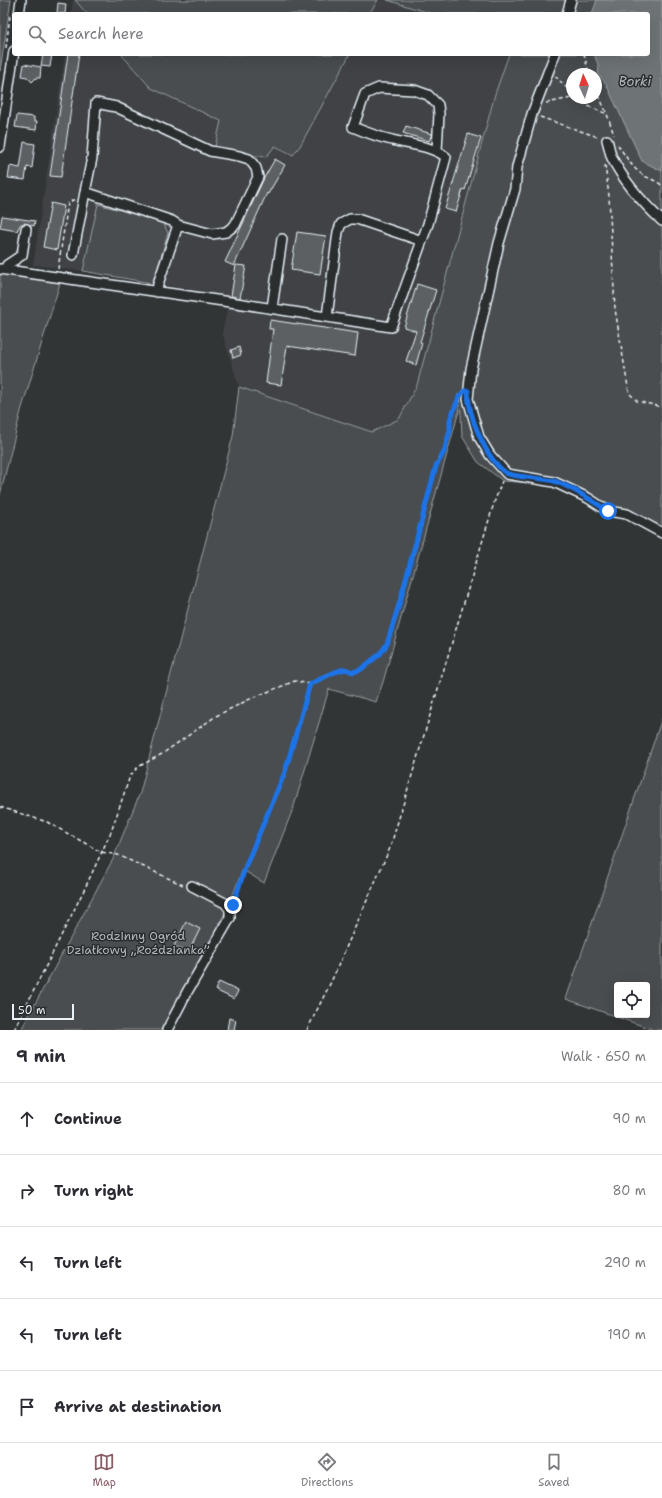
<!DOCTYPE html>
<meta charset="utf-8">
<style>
body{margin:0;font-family:"Shantell Sans",sans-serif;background:#f2f2f3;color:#2b2b33}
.controls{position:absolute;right:12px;bottom:12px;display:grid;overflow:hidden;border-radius:4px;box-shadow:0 4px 16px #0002}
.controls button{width:36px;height:36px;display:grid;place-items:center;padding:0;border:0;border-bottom:1px solid #e1e1e2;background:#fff;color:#2b2b33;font:20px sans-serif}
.compass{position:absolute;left:566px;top:68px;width:36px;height:36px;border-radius:50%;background:#fff;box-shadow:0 4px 16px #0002;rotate:356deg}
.scale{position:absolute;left:12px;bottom:10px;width:62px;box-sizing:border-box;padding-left:4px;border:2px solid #e8f1f8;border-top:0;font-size:11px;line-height:14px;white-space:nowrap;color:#e8f1f8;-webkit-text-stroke:3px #2a2d2e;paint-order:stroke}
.stop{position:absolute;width:12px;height:12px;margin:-9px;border:3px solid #1a73e8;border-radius:50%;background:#fff}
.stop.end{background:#1a73e8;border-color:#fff;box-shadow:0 1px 4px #0008}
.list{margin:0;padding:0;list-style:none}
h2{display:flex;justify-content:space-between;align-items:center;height:52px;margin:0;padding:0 16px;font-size:17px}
h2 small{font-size:13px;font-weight:400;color:#7c7c81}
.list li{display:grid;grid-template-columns:26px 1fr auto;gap:12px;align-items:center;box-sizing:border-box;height:72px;padding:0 16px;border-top:1px solid #e1e1e2}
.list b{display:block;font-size:15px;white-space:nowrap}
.list em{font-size:13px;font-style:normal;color:#7c7c81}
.icon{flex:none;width:22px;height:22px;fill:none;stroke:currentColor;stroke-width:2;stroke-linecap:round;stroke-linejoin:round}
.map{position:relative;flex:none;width:662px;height:1030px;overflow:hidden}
.search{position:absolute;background:#fff;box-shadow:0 4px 16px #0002;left:12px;right:12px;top:12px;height:44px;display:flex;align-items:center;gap:10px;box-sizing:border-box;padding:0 14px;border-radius:4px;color:#7c7c81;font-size:15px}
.sheet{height:412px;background:#fff}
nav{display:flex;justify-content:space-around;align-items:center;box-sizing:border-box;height:56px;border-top:1px solid #e1e1e2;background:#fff;font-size:11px;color:#7c7c81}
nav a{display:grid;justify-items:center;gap:2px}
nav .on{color:#8a5d65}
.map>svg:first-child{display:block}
</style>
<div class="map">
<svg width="662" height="1030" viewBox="0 0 662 1030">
<rect width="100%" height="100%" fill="#323536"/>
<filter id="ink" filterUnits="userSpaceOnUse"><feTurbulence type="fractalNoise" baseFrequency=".025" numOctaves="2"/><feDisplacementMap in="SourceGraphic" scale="8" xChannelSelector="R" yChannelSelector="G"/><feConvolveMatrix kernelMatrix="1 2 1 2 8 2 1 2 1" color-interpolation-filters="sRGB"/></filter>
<g filter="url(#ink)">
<!-- built -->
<path fill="#3f4244" d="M73,0h2l12,14h-16z
M378,0h9l46,14h-64z
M65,54h56l30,34 124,58 18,9 7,-9 50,-92h159l-14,40 -78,291 -18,34 -26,13 -134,-45 -17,-55 8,-35 -147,-26 -50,-6z"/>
<!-- green -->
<path fill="#494d4f" stroke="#989fa4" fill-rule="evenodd" d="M0,0h11l-11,71z
M75,0h303l-9,14h-282z
M387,0h275v534l-39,-21 -59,-28 -61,-4 -25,-19 -16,-26 -2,-42h-2l1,17 -76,271 -7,20 -47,-13 -35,117 -30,77 -21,-13 -17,41 -65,119h-140l92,-171 27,-66 93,-357 6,-49 133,45 27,-13 18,-34 78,-291 14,-40h139v-40h-215zM572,74h24v24h-24z
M121,54h229l-50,92 -7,9 -18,-9 -9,11 -52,-6 7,-30 -70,-33z
M98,204l65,18 5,11 -12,41 -5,9 -68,-12z
M0,274l60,9 -39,128 -21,84z
M662,718v312h-8l-88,-31zM617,985h30v30h-30z"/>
<!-- water -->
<path fill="#6e7376" stroke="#9fa5aa" d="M597,0h65v171l-20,-10 -36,-77 -8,-10 1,-7 -5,-13h54v-40h-56z"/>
<!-- building -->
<path fill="#5c6063" stroke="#e8f1f8" d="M58,3l8,1 -1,10 -8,-1z
M43,54h9l-2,13 -9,-1z
M68,54h11l-18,123 -11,-1z
M24,64l17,3 -1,11h-4l-4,4 -5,-5 -5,-1z
M17,115l17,2v4h3l-1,9 -21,-3z
M406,126l26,8 -3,7 -26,-8z
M468,134l13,4 -16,52 -2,-1 -7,23 -11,-3z
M24,142l11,2 -3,24 -5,-1 -2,13 -17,-2 2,-12 10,2z
M275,159l10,6 -17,29 -1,-1 -33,73 -9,-4 39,-84z
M51,203l13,3 -7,44 -14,-3z
M2,216l33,5 -1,5 -10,-3 -4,2 -3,6 -17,-3z
M297,232l29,4 -6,38 -29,-4z
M236,265l10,1 -6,32 -9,-2z
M417,284l19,6 -16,52 2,1 -6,22 -10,-4 10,-30 -12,-4z
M270,320l88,13 -3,23 -68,-10 -6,39 -15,-2 7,-54h-4z
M239,347l2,8 -8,3 -2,-8z
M186,922l14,7 -12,24 -14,-7z
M219,982l19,9 -4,8 -19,-9z
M229,1018l7,2 -2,10h-7z"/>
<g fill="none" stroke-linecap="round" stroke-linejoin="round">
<!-- minor casing -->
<g stroke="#e8f1f8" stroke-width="12">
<path id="minor" d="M19,14l2,-14
M567,14l4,-14
M555,54l-23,60 -15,53 -2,22 -16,54 -28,126 -3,30 11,38 11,18 17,19 47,8 34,16 20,13 19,3 35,19
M607,140c2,6 3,13 5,18 12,24 31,45 50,63
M0,147l14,-96
M85,192l7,-34 4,-55 20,4 94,44 29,5 10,3 7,9 2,9 -23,48 -9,7 -14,2 -34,-9
M73,255l12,-63 87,29 6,4 -20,59 -1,8
M0,269l230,33 161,25 37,-103 18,-67c-16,-12 -36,-12 -54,-17 -14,-3 -27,-8 -39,-13l12,-33 14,-6 35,2 14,5 10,10 1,9 -2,36
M5,270l2,-5 15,-10 4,-26
M272,308l10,-69
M327,317l11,-85 3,-8 9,-5h7l65,22
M167,1030l20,-38 43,-74v-9l-5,-6 -33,-17"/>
</g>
<!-- path -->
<path stroke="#e8f1f8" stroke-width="1.5" stroke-dasharray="4 3" stroke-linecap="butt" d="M6,48l4,-32
M584,54l5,20
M555,76l17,17
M596,89l11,25 7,21
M577,98l11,8 19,8
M546,103l26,-5
M540,117l58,20
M618,145c7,10 14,23 25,30 6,4 14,5 19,11
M605,165l4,31 6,113 14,84 8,8 25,6
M58,269l10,-66 7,-4
M0,807l47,15 54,30 17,3 65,30
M234,901l12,-36 39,-93 25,-88
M14,1030l72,-144 25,-54 19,-56 8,-9 24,-13 54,-38 36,-18 43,-17 15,3 25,-12 10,-3 8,3 7,-2 20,-16 7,-10 30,-103 19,-75 8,-14 6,-22v-10l9,-23
M307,1030l24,-48 59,-134 104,-345 8,-22"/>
<!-- minor -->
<use href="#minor" stroke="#2a2d2e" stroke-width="9"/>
</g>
</g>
<g fill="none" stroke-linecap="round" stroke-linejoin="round" filter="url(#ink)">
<!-- route -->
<path stroke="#1a73e8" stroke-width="5" d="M233,905l13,-40 39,-93 25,-88 25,-12 10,-3 8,3 7,-2 20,-16 7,-10 14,-46 35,-132 8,-14 6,-22v-10l9,-23 5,-6h4c0,24 17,67 38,82 7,4 37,5 48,8 16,5 39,20 54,30"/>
</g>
<g text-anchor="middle" stroke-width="3" stroke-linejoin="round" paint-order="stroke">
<!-- park labels -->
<g font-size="12" fill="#b0b8bd" stroke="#2a2d2e">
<text x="138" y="940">Rodzinny Ogród<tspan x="138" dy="14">Działkowy „Roździanka”</tspan></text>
</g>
<!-- water labels -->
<g font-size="13" font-style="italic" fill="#b1b8be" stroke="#2a2d2e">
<text x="635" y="86">Borki</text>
</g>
</g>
</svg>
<div class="controls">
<button><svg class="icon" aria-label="locate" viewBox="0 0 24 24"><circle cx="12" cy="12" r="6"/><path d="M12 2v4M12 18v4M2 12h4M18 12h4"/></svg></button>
</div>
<svg class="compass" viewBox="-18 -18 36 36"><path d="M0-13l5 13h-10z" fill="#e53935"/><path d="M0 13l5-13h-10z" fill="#7c7c81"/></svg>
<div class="scale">50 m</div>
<div class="stop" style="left:608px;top:511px"></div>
<div class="stop end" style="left:233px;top:905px"></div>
<div class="search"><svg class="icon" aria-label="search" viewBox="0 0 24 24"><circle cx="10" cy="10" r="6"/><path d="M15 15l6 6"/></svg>Search here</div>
</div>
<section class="sheet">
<h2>9 min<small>Walk · 650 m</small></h2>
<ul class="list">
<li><svg class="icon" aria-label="ahead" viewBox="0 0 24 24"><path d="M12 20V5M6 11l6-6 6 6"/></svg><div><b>Continue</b></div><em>90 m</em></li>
<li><svg class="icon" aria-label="right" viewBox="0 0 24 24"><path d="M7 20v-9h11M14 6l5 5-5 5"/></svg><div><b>Turn right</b></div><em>80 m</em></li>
<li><svg class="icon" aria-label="left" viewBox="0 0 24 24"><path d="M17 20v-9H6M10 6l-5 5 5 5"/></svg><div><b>Turn left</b></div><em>290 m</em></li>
<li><svg class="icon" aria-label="left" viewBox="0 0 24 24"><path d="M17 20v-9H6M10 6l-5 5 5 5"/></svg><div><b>Turn left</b></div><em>190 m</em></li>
<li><svg class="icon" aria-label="arrive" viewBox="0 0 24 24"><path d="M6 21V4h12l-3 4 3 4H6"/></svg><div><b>Arrive at destination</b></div></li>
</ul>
</section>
<nav>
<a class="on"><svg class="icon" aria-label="map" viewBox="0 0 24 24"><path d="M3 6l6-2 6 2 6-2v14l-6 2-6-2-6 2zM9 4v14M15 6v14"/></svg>Map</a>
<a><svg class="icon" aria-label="directions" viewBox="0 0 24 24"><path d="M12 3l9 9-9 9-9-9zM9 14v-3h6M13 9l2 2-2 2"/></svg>Directions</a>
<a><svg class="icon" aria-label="saved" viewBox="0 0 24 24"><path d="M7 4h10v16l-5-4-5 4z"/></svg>Saved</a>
</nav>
